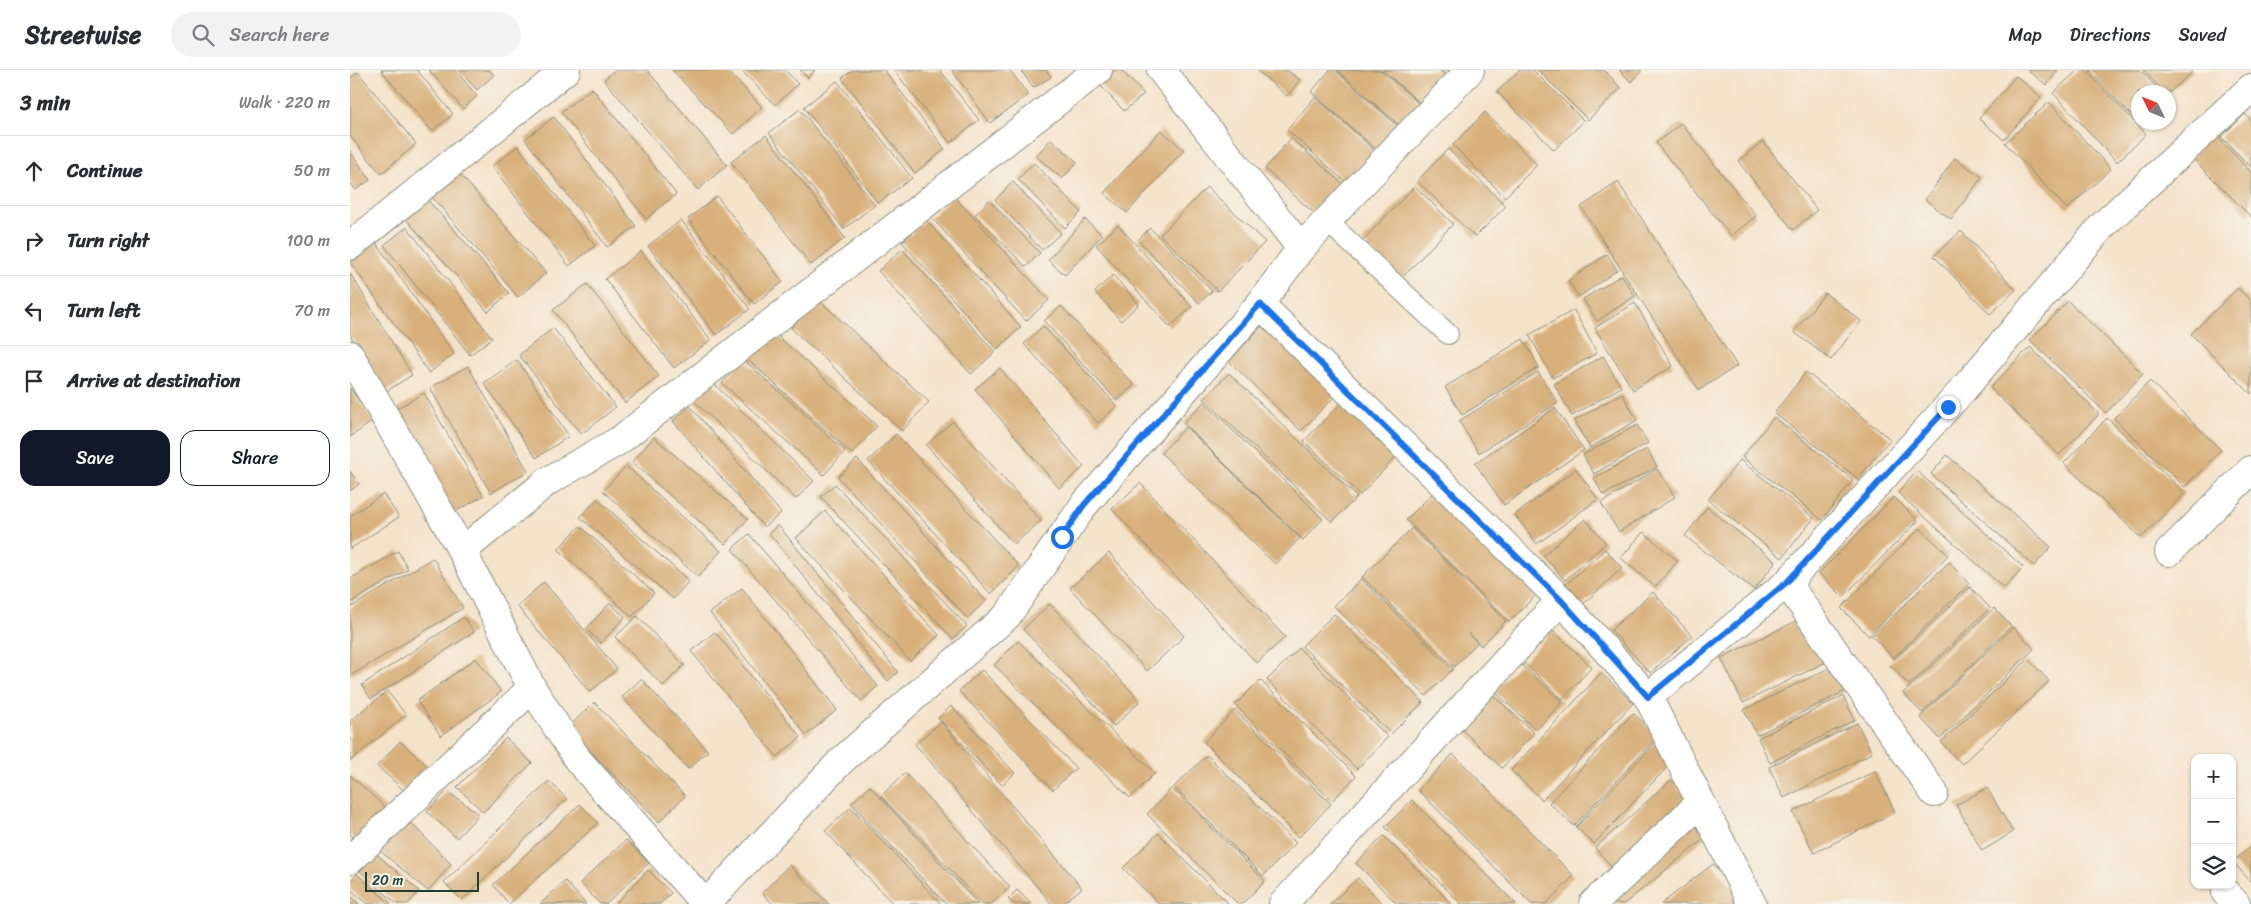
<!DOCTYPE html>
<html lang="en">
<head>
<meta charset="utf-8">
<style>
	body { margin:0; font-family:Sriracha,sans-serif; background:#f2f2f3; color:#2b2b33 }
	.controls { position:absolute; right:15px; bottom:15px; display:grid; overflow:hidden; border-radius:10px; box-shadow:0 1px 4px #0004 }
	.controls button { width:45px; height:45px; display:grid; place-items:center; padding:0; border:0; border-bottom:1px solid #e1e1e2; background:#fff; color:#2b2b33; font:25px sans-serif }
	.compass { position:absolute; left:1781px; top:15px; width:45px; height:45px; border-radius:50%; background:#fff; box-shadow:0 1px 4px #0004; rotate:313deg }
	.scale { position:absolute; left:15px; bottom:12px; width:114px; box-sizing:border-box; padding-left:5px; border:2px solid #1f3d34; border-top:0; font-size:14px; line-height:18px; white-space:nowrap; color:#1f3d34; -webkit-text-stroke:4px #f7f3e8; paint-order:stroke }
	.stop { position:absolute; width:15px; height:15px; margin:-11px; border:4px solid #1a73e8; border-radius:50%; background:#fff }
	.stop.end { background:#1a73e8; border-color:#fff; box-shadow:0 1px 5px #0008 }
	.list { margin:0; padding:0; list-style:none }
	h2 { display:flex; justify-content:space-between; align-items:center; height:65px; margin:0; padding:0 20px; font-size:21px }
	h2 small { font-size:16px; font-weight:400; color:#7c7c81 }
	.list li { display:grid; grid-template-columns:32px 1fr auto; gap:15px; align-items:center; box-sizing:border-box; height:70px; padding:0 20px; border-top:1px solid #e1e1e2 }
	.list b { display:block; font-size:19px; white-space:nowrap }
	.list em { font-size:16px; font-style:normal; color:#7c7c81 }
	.actions { display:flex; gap:10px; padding:15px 20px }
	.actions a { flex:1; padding:11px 0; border:1px solid #111827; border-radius:15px; text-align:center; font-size:18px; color:#111827 }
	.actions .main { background:#111827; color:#fff }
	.icon { flex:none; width:28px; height:28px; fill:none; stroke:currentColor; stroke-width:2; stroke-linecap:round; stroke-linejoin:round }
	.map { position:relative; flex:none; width:1901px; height:834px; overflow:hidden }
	header { display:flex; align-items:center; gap:30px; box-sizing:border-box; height:70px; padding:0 25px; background:#fff; border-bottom:1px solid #e1e1e2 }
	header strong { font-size:24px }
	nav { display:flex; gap:28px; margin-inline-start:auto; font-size:18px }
	.search { width:350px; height:45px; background:#f2f2f3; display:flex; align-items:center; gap:12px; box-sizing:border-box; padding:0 18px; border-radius:28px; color:#7c7c81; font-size:19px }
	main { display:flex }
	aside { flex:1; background:#fff }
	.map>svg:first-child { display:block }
	.building { fill:#d8b07c }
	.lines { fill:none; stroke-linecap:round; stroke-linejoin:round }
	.service-casing { stroke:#8a9080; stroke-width:22 }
	.minor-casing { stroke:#8a9080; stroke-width:30 }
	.service { stroke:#fff; stroke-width:20 }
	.minor { stroke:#fff; stroke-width:28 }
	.route { stroke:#1a73e8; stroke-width:6 }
</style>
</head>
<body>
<header>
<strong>Streetwise</strong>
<div class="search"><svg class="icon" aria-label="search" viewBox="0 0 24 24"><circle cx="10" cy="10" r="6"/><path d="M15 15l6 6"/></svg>Search here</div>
<nav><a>Map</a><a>Directions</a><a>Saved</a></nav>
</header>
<main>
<aside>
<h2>3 min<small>Walk · 220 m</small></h2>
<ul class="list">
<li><svg class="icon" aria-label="ahead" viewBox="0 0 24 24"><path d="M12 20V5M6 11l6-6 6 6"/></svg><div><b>Continue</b></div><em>50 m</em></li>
<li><svg class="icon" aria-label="right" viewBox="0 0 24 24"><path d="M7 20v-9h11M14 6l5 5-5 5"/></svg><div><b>Turn right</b></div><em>100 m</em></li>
<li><svg class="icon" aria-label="left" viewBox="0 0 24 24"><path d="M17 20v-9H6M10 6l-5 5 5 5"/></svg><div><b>Turn left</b></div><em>70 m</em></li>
<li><svg class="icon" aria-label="arrive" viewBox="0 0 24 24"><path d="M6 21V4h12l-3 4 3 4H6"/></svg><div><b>Arrive at destination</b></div></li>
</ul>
<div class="actions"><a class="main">Save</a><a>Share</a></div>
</aside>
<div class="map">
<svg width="1901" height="834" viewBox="0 0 1901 834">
	<rect width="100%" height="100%" fill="#f7f3e8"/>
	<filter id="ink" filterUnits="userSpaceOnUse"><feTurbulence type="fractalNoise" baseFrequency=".02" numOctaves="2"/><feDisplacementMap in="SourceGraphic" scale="10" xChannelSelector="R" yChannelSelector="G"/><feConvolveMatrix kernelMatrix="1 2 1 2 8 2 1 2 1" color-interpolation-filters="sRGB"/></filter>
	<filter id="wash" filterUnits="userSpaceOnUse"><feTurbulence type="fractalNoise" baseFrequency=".0096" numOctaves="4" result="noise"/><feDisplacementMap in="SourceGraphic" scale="20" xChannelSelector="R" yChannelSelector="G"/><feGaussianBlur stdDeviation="1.12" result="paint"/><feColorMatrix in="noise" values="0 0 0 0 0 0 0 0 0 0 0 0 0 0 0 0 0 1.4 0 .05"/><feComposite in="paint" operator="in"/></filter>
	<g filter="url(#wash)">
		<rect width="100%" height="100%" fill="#f4e3cb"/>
		<g id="blocks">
			<!-- building -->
			<g class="building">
				<polygon points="31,0 67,0 103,44 82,61"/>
				<polygon points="79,0 105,0 127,26 113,39"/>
				<polygon points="109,0 139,0 144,5 127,20"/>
				<polygon points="265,0 297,0 377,95 348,120 254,10"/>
				<polygon points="322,0 377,0 412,37 383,64"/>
				<polygon points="391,0 435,0 448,14 425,35"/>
				<polygon points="450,0 465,0 458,8"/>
				<polygon points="503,0 534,0 595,79 565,103 492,8"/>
				<polygon points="544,0 590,0 629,50 600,73"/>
				<polygon points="602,0 660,0 678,25 640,53"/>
				<polygon points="671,0 696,0 701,7 683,18"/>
				<polygon points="765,0 771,0 794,24 774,41 750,15"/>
				<polygon points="907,0 937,0 950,10 937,26"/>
				<polygon points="980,0 985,0 1049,57 1028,81 961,22"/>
				<polygon points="987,0 1031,0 1071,35 1051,57"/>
				<polygon points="1033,0 1089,0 1097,7 1072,35"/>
				<polygon points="1091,0 1104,0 1098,6"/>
				<polygon points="1170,0 1183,0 1234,51 1204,80 1147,22"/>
				<polygon points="1188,0 1254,0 1271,18 1238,50"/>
				<polygon points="1269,0 1292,0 1281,12"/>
				<polygon points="1677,0 1708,0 1697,15"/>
				<polygon points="1728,0 1736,0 1796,64 1767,92 1703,23"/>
				<polygon points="1739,0 1790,0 1811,22 1788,22 1788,52 1794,52 1791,56"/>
				<polygon points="1793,0 1844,0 1820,22 1814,22"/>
				<polygon points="8,2 66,74 31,104 0,66 0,8"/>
				<polygon points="1666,6 1691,27 1654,70 1629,49"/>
				<polygon points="487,11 562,108 528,133 454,37"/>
				<polygon points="242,18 326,124 296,149 211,42"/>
				<polygon points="965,27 1027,82 998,114 937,60"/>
				<polygon points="1699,32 1761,99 1717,139 1655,73"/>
				<polygon points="450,39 525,135 494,159 419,63"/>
				<polygon points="1135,42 1187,95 1155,127 1103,75"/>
				<polygon points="1895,44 1901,50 1901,97 1871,67"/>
				<polygon points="204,47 286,156 257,177 175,69"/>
				<polygon points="1331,53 1406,146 1381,166 1306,73"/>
				<polygon points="811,60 834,80 777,143 754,123"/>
				<polygon points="1864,64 1901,102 1901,147 1841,87"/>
				<polygon points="416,65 495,168 461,195 381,92"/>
				<polygon points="941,68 993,114 966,145 915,99"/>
				<polygon points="701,69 727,92 712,109 686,86"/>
				<polygon points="1413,71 1467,140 1443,160 1388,91"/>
				<polygon points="168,76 245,176 219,196 142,96"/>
				<polygon points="1098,79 1156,136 1125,167 1067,111"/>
				<polygon points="0,81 20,110 6,120 0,112"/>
				<polygon points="1605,88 1632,107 1601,149 1575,130"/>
				<polygon points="684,93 731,142 715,158 668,109"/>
				<polygon points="109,103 196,203 168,227 82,127"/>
				<polygon points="663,112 711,163 692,180 645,130"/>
				<polygon points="1268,112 1387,296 1349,320 1231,137"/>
				<polygon points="1065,116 1103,154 1051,209 1012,171"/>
				<polygon points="857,117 915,172 868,221 810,165"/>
				<polygon points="367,126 433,212 404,234 338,149"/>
				<polygon points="604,126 699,230 676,251 581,147"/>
				<polygon points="78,130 159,223 138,242 56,149"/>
				<polygon points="639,130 690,183 676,197 625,145"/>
				<polygon points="735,149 752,165 715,205 698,190"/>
				<polygon points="331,150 400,239 366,265 298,176"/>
				<polygon points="576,150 671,257 647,279 552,172"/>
				<polygon points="768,155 842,237 820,257 746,175"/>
				<polygon points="57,157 142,268 120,285 34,175"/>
				<polygon points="800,158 862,221 849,233 788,170"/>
				<polygon points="1611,161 1666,220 1640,244 1584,186"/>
				<polygon points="24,170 104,284 79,303 0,192 0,187"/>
				<polygon points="552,179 645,282 621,304 528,201"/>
				<polygon points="291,181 361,270 324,298 255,209"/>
				<polygon points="1257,184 1267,200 1229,227 1218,211"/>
				<polygon points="0,203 62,305 35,322 0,265"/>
				<polygon points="763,205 789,234 771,251 745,222"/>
				<polygon points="1272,205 1285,226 1247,251 1233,229"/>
				<polygon points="237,214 309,306 275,333 203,240"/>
				<polygon points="1888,218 1901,231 1901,324 1841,264"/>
				<polygon points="1475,223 1511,251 1481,290 1444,262"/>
				<polygon points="468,229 579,332 552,361 441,258"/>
				<polygon points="1718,231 1793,304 1756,343 1680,270"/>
				<polygon points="1285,233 1323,296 1283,320 1245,258"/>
				<polygon points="711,236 784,315 767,331 694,251"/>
				<polygon points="1224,240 1247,283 1203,308 1179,265"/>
				<polygon points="914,254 987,324 951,361 879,291"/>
				<polygon points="693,256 767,336 748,353 674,274"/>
				<polygon points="203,258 266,337 231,364 169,285"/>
				<polygon points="421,260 527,356 502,384 396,288"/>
				<polygon points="1173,269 1189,297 1112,345 1095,317"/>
				<polygon points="1680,277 1749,344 1709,385 1640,318"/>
				<polygon points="1253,286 1271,317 1222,346 1204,314"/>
				<polygon points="167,290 219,366 186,388 134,313"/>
				<polygon points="394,290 495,381 474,405 372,313"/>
				<polygon points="118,296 178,401 141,423 80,318"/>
				<polygon points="650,298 734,397 709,418 625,319"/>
				<polygon points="1188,302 1208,333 1129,383 1109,351"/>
				<polygon points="1456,302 1540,369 1508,409 1424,343"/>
				<polygon points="879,303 1007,427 982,452 854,329"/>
				<polygon points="1800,311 1871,380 1835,417 1764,348"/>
				<polygon points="362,312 464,411 446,429 344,331"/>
				<polygon points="0,318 23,351 0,367"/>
				<polygon points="74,323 133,426 103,443 44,340"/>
				<polygon points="1272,323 1287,350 1240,378 1224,351"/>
				<polygon points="993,331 1048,385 1010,425 954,371"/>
				<polygon points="854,332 973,449 953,470 833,353"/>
				<polygon points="340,336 431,443 414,457 323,351"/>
				<polygon points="1205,338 1234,380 1154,435 1125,393"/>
				<polygon points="1424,347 1503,410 1472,450 1392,387"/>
				<polygon points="1757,348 1835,423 1791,468 1714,393"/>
				<polygon points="603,351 691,451 664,474 576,375"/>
				<polygon points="1287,355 1298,373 1244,404 1233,385"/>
				<polygon points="836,357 950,468 925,494 811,383"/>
				<polygon points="546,364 669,496 641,524 518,391"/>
				<polygon points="304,367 398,449 375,474 282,392"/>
				<polygon points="1297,379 1307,397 1253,425 1244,408"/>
				<polygon points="1597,385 1701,477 1684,496 1581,404"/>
				<polygon points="507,389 636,531 617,548 488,407"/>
				<polygon points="1390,390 1464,448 1432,488 1358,430"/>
				<polygon points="276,396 371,481 348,507 253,421"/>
				<polygon points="1226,399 1248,429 1187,474 1165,445"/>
				<polygon points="1307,399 1325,427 1269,462 1251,433"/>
				<polygon points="0,401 9,414 0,421"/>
				<polygon points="1567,401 1673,497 1654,518 1548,423"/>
				<polygon points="790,413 935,567 907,593 762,439"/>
				<polygon points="485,414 617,556 603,569 471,427"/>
				<polygon points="1084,422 1187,524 1159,552 1056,450"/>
				<polygon points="33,424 49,447 0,479 0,446"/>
				<polygon points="1544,427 1568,451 1493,527 1469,503"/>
				<polygon points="247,429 339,511 323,529 230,447"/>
				<polygon points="1357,437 1426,492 1404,520 1335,466"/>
				<polygon points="475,441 589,565 560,591 446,468"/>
				<polygon points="1235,449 1256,473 1215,510 1193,486"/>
				<polygon points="428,455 548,602 538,611 419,463"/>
				<polygon points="230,456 304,523 282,547 208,479"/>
				<polygon points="1062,458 1156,551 1131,576 1118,562 1127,573 1104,597 1012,507"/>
				<polygon points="1570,458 1598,485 1519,566 1491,538"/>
				<polygon points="1293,462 1328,491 1305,517 1271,488"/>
				<polygon points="399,464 528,616 511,631 382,479"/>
				<polygon points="1255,479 1272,498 1231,536 1214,516"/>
				<polygon points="48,481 58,499 0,533 0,509"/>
				<polygon points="759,483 834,566 797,601 720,518"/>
				<polygon points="83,488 113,538 0,606 0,538"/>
				<polygon points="1599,492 1619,514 1543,588 1522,566"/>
				<polygon points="1011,509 1103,599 1076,626 984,536"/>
				<polygon points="194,512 267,599 240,622 167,536"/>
				<polygon points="1620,517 1640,538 1559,615 1539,594"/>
				<polygon points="392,518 487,640 456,665 360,543"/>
				<polygon points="1303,522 1342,566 1300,603 1261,560"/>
				<polygon points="260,533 275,547 251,573 236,559"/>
				<polygon points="700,534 790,631 764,656 673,559"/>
				<polygon points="1644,538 1661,556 1572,643 1553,623"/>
				<polygon points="984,544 1073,632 1041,664 952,576"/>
				<polygon points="287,546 334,595 313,616 265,567"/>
				<polygon points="114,547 124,562 21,629 12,615"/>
				<polygon points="1454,547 1476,592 1393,633 1371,588"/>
				<polygon points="1663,557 1684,579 1590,669 1570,647"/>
				<polygon points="1203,561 1242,597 1212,629 1173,592"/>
				<polygon points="365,562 451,667 427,687 341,581"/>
				<polygon points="668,571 805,703 780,728 644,595"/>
				<polygon points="949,578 1038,667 1007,699 917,610"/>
				<polygon points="126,588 151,622 91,666 67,631"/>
				<polygon points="1678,589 1699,611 1612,694 1591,672"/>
				<polygon points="1170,593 1212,632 1186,660 1144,621"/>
				<polygon points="1483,596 1495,621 1407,665 1394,640"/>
				<polygon points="632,600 726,698 703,720 609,621"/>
				<polygon points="1251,603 1283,633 1192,730 1161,700"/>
				<polygon points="291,609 358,681 338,699 272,627"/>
				<polygon points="910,610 1006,706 982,731 885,635"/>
				<polygon points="37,621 56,645 0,691 0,651"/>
				<polygon points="1140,622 1184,663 1152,698 1108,656"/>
				<polygon points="1493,626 1505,650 1420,693 1408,668"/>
				<polygon points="244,632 335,726 309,752 218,658"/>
				<polygon points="601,636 665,703 652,715 588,648"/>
				<polygon points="885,640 981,734 949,767 854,672"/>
				<polygon points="1283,643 1308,666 1224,756 1199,733"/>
				<polygon points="591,652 732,818 712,834 702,834 565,674"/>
				<polygon points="1507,653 1522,683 1434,728 1419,697"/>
				<polygon points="156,668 182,693 133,742 107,717"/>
				<polygon points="50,671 81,699 58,724 27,696"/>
				<polygon points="1306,672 1324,690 1244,774 1226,757"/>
				<polygon points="1103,684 1224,806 1196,834 1181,834 1068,720"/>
				<polygon points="857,685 946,773 913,806 824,717"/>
				<polygon points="1525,701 1545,742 1464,783 1443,742"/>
				<polygon points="555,703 660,817 641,834 632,834 531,726"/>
				<polygon points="0,705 37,739 7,771 0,764"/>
				<polygon points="1321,710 1339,728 1262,797 1245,778"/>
				<polygon points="199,711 217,729 112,830 94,812"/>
				<polygon points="520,716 628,834 596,834 501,733"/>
				<polygon points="822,718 915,811 892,834 888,834 797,744"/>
				<polygon points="1637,718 1663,762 1632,781 1606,735"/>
				<polygon points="97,721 129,744 107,768 77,742"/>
				<polygon points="1062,730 1166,834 1111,834 1035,757"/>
				<polygon points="230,734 248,753 159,834 143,815"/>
				<polygon points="501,737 591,834 543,834 475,761"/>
				<polygon points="1348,750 1360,764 1274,834 1266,834 1258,823"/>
				<polygon points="61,753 101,794 78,821 29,780"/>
				<polygon points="808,763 879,834 809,834 773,798"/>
				<polygon points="1034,766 1102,834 1047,834 1006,793"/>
				<polygon points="276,770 299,793 256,834 250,834 230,813"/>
				<polygon points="1901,776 1901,812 1883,792"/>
				<polygon points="25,783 69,821 58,834 47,834 10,801"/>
				<polygon points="1363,794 1393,832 1390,834 1311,834"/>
				<polygon points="439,795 479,834 423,834 412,823"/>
				<polygon points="298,800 321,823 310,834 265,834"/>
				<polygon points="7,804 41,834 18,834 0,819 0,812"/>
				<polygon points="1008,808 1033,834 980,834"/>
				<polygon points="215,811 236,834 190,834"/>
				<polygon points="667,820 681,834 664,834 658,829"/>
				<polygon points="0,825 9,834 0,834"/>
			</g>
		</g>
	</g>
	<g filter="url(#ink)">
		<use href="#blocks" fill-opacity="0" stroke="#8a9080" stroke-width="1"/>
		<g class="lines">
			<!-- service casing -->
			<g class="service-casing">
				<polyline id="service" points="977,151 1098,264"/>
			</g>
			<!-- minor casing -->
			<g class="minor-casing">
				<g id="minor">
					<polyline points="811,0 951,178"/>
					<polyline points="0,176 216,0"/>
					<polyline points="910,234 1211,530 1298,627 1402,834"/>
					<polyline points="0,285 112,481 182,618 228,690 355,834"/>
					<polyline points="112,481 198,411 270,370 748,0"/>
					<polyline points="1819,482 1901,400"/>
					<polyline points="1437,513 1584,723"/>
					<polyline points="1298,627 1437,513 1611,322 1753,155 1901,18"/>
					<polyline points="0,790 182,618"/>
					<polyline points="1876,823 1886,834"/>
					<polyline points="356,834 491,691 657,546 734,435 910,234 951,178 1120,0"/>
					<polyline points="933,834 1211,530"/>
					<polyline points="1243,834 1351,732"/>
				</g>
			</g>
			<!-- service -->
			<use href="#service" class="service"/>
			<!-- minor -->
			<use href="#minor" class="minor"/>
		</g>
	</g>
	<g class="lines" filter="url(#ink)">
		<!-- route -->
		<polyline class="route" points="712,467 734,435 910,234 1211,530 1298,627 1437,512 1598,337"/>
	</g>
</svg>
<div class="controls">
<button>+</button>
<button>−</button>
<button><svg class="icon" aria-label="layers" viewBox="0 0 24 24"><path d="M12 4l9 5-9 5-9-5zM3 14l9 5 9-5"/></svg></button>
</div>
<svg class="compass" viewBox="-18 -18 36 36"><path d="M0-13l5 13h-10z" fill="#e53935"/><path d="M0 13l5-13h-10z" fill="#7c7c81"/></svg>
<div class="scale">20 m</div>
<div class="stop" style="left:712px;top:467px"></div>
<div class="stop end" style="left:1598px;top:337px"></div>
</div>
</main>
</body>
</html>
